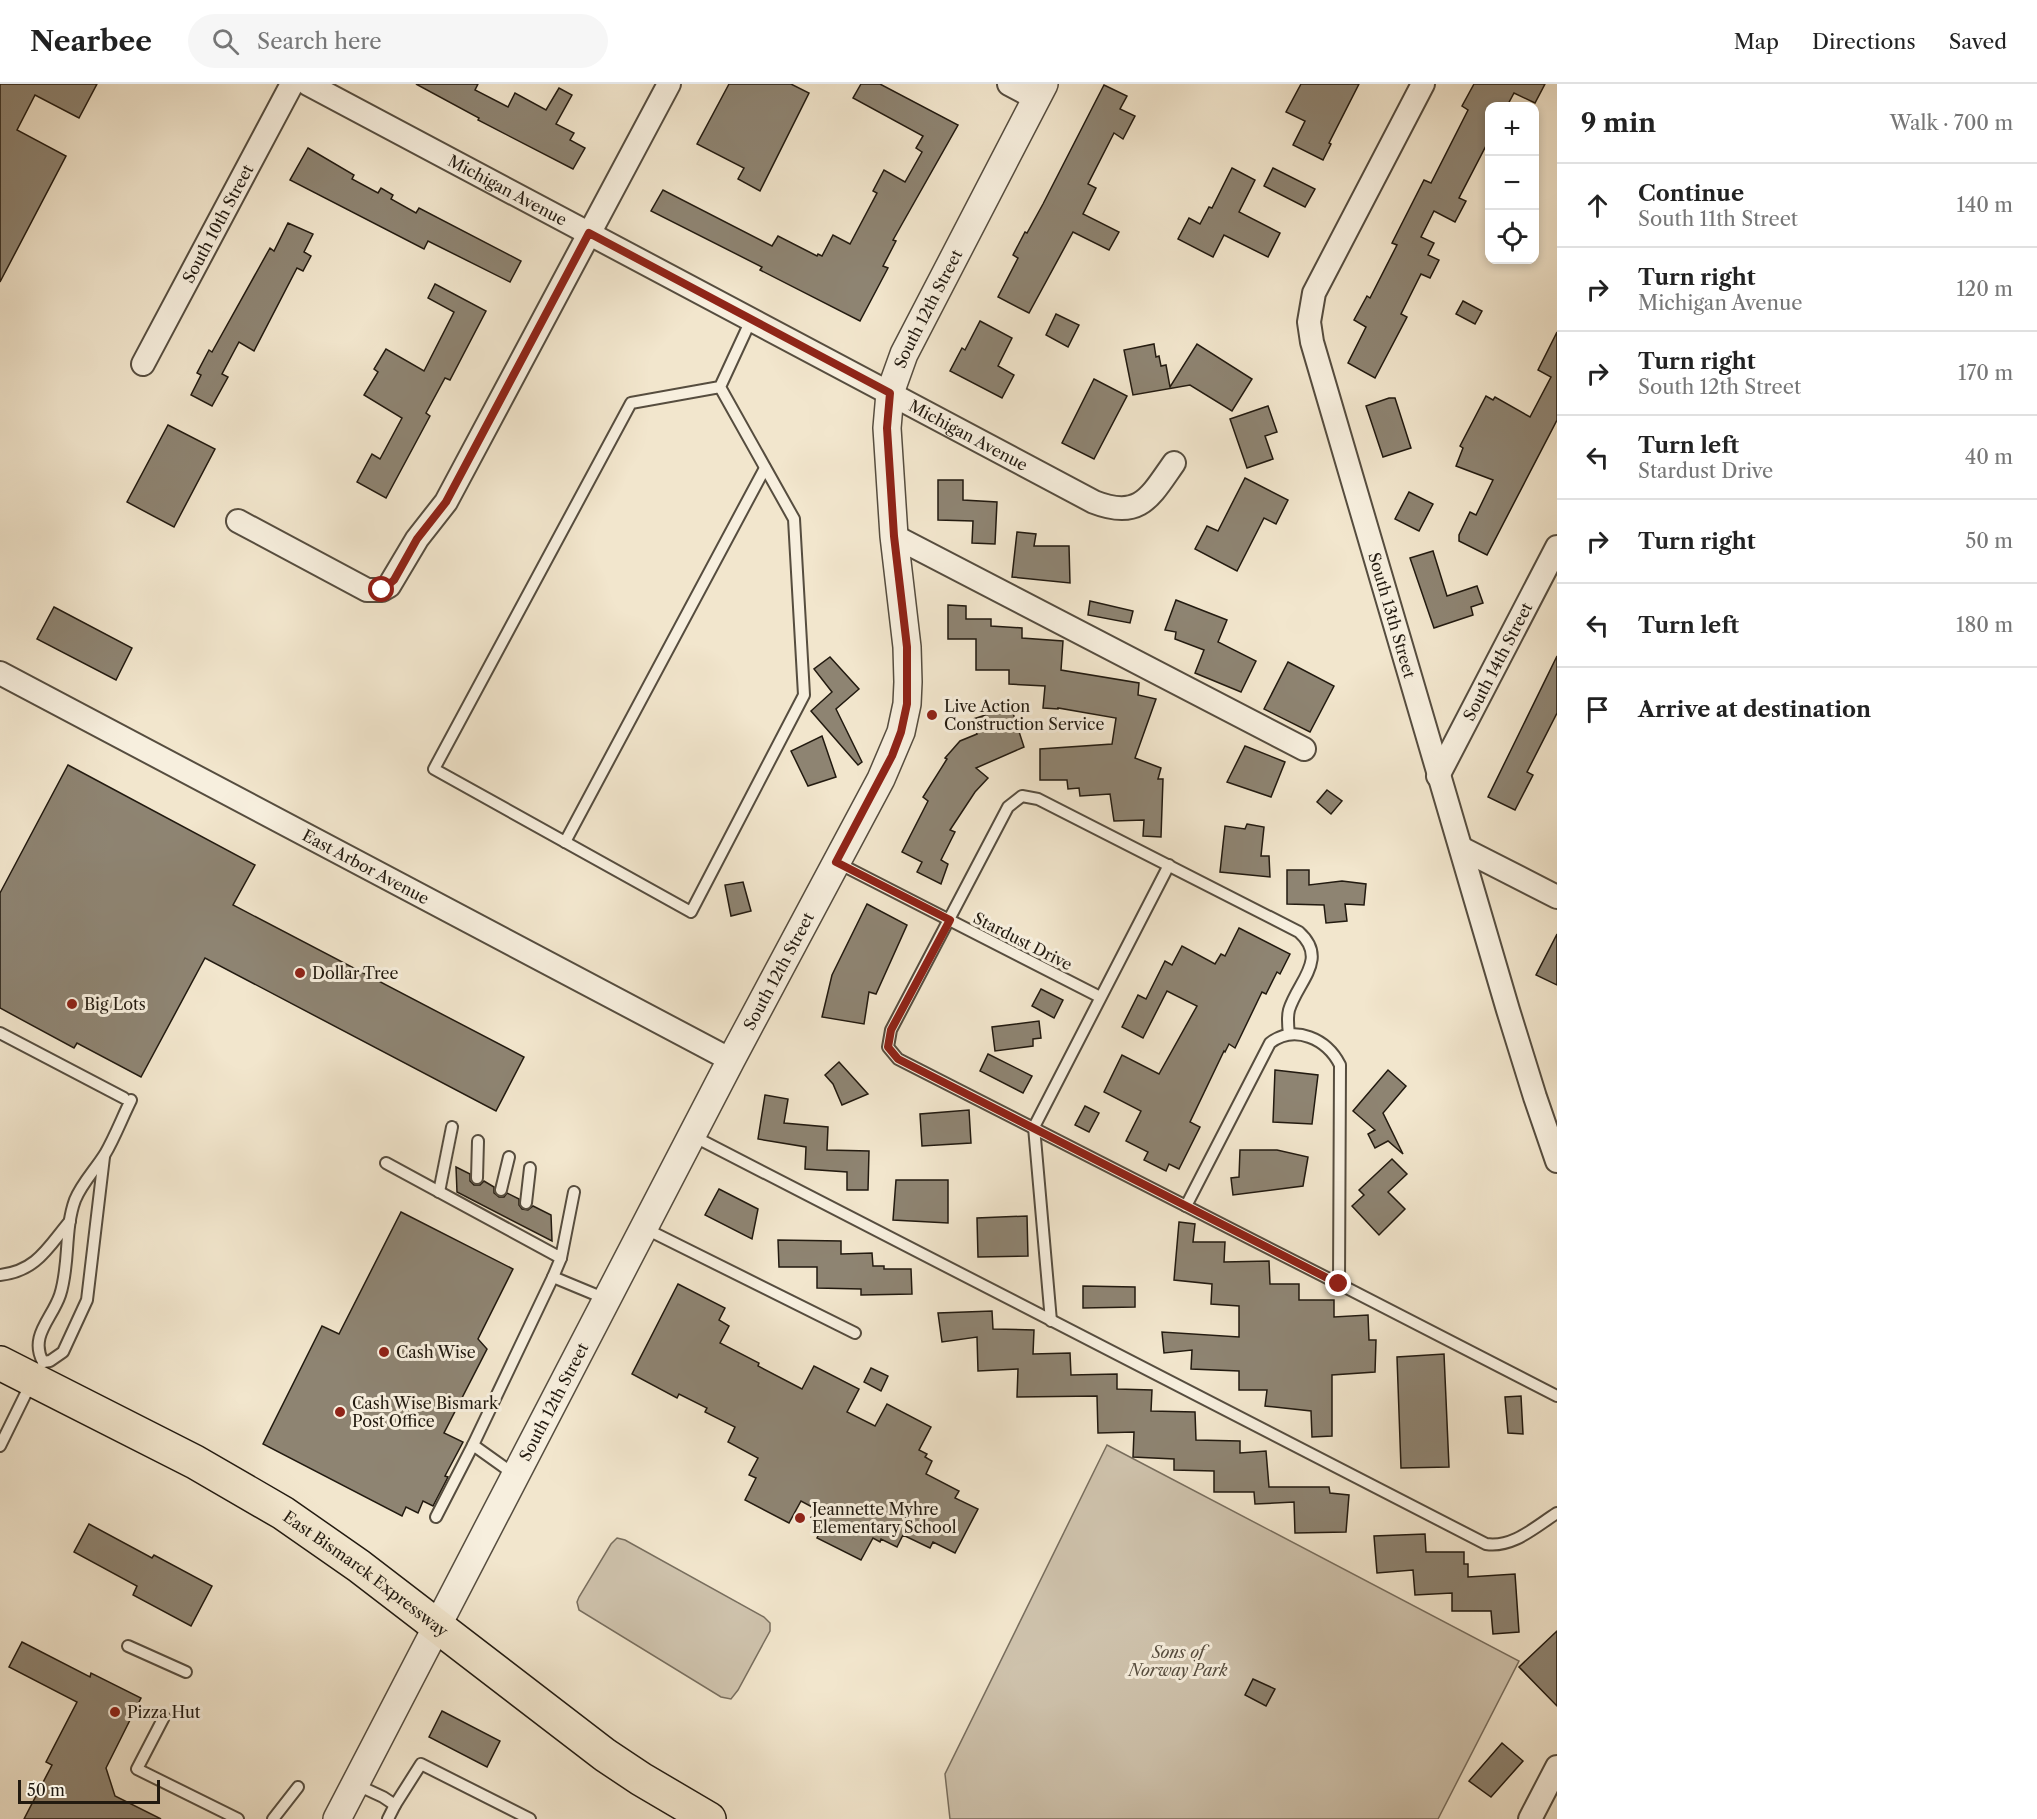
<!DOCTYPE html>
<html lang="en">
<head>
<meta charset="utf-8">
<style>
	body { margin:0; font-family:"Libre Caslon Text",serif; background:#f6f6f6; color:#222 }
	.controls { position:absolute; right:18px; top:18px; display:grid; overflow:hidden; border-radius:12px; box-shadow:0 3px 9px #0003 }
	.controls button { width:54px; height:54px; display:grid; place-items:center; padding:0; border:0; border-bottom:2px solid #e0e0e0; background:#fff; color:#222; font:30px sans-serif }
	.scale { position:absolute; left:18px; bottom:15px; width:142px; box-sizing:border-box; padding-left:6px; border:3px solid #221a10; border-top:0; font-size:16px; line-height:21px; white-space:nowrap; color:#221a10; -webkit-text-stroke:4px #f7efde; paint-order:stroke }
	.stop { position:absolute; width:18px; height:18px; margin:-14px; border:4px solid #8f2418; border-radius:50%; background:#fff }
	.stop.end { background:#8f2418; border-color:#fff; box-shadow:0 2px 6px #0008 }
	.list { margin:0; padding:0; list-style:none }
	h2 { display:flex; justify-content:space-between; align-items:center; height:78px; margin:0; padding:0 24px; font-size:26px }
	h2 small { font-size:20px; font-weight:400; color:#767676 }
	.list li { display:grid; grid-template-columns:39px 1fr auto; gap:18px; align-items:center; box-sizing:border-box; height:84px; padding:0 24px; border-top:2px solid #e0e0e0 }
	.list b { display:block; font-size:22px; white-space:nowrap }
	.list p { margin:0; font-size:20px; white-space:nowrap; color:#767676 }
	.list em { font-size:20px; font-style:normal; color:#767676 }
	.icon { flex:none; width:33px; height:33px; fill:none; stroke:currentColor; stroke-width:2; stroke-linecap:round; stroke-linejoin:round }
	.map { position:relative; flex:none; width:1557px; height:1735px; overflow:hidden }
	header { display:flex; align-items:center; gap:36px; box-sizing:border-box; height:84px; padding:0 30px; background:#fff; border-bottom:2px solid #e0e0e0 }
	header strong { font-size:28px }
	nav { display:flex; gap:33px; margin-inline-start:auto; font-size:21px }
	.search { width:420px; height:54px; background:#f6f6f6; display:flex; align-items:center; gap:15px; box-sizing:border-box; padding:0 21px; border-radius:33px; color:#767676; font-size:22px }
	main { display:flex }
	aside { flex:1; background:#fff }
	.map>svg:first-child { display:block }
	.green { fill:#cfc3ad; stroke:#786e5e; stroke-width:1.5 }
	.building { fill:#8e8472; stroke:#221a10; stroke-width:1.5 }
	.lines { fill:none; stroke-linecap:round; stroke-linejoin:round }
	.service-casing { stroke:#564d3f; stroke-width:14 }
	.minor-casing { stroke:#564d3f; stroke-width:26 }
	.tertiary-casing { stroke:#564d3f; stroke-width:30 }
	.primary-casing { stroke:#221a10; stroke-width:36 }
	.service { stroke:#f7efde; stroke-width:10 }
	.minor { stroke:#f7efde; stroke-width:22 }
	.tertiary { stroke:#f7efde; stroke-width:27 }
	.primary { stroke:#f2e6cd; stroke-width:33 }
	.route { stroke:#8f2418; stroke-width:8 }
	.poi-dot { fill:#8f2418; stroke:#f7efde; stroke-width:2 }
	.labels { text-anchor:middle; stroke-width:6; stroke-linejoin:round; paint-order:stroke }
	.street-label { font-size:16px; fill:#221a10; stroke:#f7efde }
	.poi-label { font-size:16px; fill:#221a10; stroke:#f7efde; text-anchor:start }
	.park-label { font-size:16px; font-style:italic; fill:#564d3f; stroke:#f7efde }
</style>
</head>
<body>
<header>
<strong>Nearbee</strong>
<div class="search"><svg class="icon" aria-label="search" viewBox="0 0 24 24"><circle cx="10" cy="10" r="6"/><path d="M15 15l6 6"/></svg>Search here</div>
<nav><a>Map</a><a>Directions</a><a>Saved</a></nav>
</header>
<main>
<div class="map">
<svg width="1557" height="1735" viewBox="0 0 1557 1735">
	<rect width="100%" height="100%" fill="#f2e6cd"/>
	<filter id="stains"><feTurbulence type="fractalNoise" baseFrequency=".00333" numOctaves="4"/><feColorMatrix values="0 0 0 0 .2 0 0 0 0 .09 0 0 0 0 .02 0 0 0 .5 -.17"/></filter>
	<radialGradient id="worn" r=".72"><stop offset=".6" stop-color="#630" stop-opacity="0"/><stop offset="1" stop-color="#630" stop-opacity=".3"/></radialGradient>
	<!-- green -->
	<g class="green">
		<polygon points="1107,1361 1519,1577 1438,1735 950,1735 945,1690"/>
		<polygon points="617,1454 625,1456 764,1533 770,1539 770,1547 738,1606 731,1615 721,1613 579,1526 577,1518 579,1513 611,1460"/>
	</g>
	<!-- building -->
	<g class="building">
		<polygon points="0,0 97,0 79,34 35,11 17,46 66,72 0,198"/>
		<polygon points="416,0 478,0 475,6 508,23 515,9 546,26 559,4 572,11 556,40 574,49 570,56 585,64 573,85 478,36 479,34"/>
		<polygon points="729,0 791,0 809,9 760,107 738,95 744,84 697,60"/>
		<polygon points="861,0 880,0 958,41 893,156 896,157 883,182 888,184 860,237 760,186 762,183 651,127 663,106 772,162 778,152 817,172 818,170 822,172 833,151 850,160 877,109 873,107 884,86 905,98 922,68 916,64 923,52 853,14"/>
		<polygon points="1301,0 1359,0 1329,59 1331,60 1323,76 1293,61 1305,37 1286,28"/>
		<polygon points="1474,0 1545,0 1535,19 1514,9 1507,22 1490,22 1490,54 1459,114 1466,117 1455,138 1434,127 1421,153 1434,159 1428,171 1439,176 1430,194 1421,190 1401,230 1407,233 1375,294 1348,279 1366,243 1354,236 1367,212 1370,214 1397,161 1392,159 1424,96 1431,99 1468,26 1462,22"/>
		<polygon points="1104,1 1127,12 1120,25 1135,32 1123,55 1114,49 1088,100 1096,104 1083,130 1119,148 1109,166 1073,148 1029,229 998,213 1018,174 1013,171 1025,148 1027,149 1043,120"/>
		<polygon points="308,64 354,91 352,95 378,109 381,104 393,111 391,115 416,129 419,124 521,177 510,198 428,157 424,165 290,96"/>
		<polygon points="1232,84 1255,96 1239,128 1280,149 1268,173 1224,151 1213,173 1178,155 1189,134 1200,140 1209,123 1212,124"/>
		<polygon points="1273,84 1315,105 1305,123 1264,102"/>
		<polygon points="288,139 313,150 304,168 311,172 303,187 297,184 254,267 239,258 222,290 228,293 212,322 191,311 201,291 197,289 209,266 212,268 270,164 274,167"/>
		<polygon points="435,200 486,227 450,296 445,294 426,329 430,332 386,414 357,398 372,370 380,375 402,334 364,311 378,288 374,285 386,265 424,287 454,228 428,214"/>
		<polygon points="1463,217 1482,227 1475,240 1456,230"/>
		<polygon points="1056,230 1079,241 1068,263 1046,251"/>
		<polygon points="980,237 1012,254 998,282 1014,291 1002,314 950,287 962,264 965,266"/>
		<polygon points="1557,248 1557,336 1487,471 1459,457 1459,451 1470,428 1476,431 1493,396 1456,382 1463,364 1460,362 1486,312 1493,316 1495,313 1530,333 1551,293 1538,286"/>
		<polygon points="1154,260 1156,273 1159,272 1161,282 1166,281 1170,303 1197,260 1252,295 1232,327 1190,301 1133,311 1124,266"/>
		<polygon points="1094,295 1127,312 1094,375 1062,359"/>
		<polygon points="1389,314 1395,314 1411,364 1383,373 1366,322"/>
		<polygon points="1268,322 1277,348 1265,352 1273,375 1247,384 1230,335"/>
		<polygon points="168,341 215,365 174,443 127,418"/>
		<polygon points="1245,394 1288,416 1276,440 1264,434 1237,487 1195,465 1207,442 1218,447"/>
		<polygon points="938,396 963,396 963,416 997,418 995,460 972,459 973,437 938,436"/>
		<polygon points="1409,408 1433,420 1419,447 1395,435"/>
		<polygon points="1017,448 1036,450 1034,462 1069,462 1070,499 1012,493"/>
		<polygon points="1433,467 1447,512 1477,502 1483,519 1471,523 1473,531 1434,544 1410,474"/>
		<polygon points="1176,516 1227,536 1218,558 1256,577 1241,608 1195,589 1204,566 1175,555 1176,548 1165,546"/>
		<polygon points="1090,517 1133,527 1130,539 1088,531"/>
		<polygon points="948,521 966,522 966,535 991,535 991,542 1022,544 1022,554 1063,557 1061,586 1139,599 1138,611 1156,615 1135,674 1161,684 1158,695 1163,695 1161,753 1143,752 1144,736 1114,737 1110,710 1080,712 1079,704 1068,705 1067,696 1040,696 1040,665 1112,660 1116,634 1058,624 1058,625 1043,624 1045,602 1009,600 1009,586 976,586 976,555 948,555"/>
		<polygon points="54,523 132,564 116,596 37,555"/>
		<polygon points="1557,572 1557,629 1527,688 1533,691 1515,726 1488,713"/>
		<polygon points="830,573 859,605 836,625 862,678 858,681 811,627 832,608 814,585"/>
		<polygon points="1288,578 1334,602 1310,648 1264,625"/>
		<polygon points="1011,623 1024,663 976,684 988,694 975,708 950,746 955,748 941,776 948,780 941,800 917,788 922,778 902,768 928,717 923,713 947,675 945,674 960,657 977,650 970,636"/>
		<polygon points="822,652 836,693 808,702 791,667"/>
		<polygon points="1245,662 1285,678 1271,713 1227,698"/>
		<polygon points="68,681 255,781 233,821 524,973 496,1027 205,874 141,993 77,959 74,964 0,924 0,809"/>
		<polygon points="1327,706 1342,717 1331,730 1317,718"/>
		<polygon points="1247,740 1264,743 1261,772 1269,772 1270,793 1220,788 1225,742 1245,745"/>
		<polygon points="1287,786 1309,786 1309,801 1342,797 1366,800 1364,821 1345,820 1347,837 1326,839 1324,821 1287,820"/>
		<polygon points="743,798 751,827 731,832 725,801"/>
		<polygon points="867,820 907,841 876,910 869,908 864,940 822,933 832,891"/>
		<polygon points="1239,844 1290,870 1280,890 1277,888 1266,910 1262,908 1235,964 1229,960 1225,968 1224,967 1190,1038 1200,1043 1179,1085 1169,1080 1166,1087 1144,1076 1148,1068 1126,1057 1141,1027 1104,1008 1122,971 1159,990 1197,922 1167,907 1143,954 1122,943 1138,911 1146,915 1165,877 1172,881 1182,862 1215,880 1221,870 1225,872"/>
		<polygon points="1557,850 1557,901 1536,891"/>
		<polygon points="1041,905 1063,916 1054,934 1032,922"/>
		<polygon points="1039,937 1041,954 1033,955 1033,962 995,967 992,943"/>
		<polygon points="988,970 1032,992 1023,1009 980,987"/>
		<polygon points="839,978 868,1010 842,1021 833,1000 825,991"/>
		<polygon points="1275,986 1318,991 1312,1040 1273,1038"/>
		<polygon points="1388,986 1406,1002 1383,1029 1403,1070 1388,1057 1375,1064 1368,1050 1375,1046 1353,1027"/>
		<polygon points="765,1011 788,1015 784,1039 828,1043 827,1066 869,1067 868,1106 847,1106 847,1088 805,1085 806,1063 758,1055"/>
		<polygon points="1085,1022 1099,1029 1089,1048 1075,1041"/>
		<polygon points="969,1026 971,1059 922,1062 920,1030"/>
		<polygon points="1240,1066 1277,1066 1308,1073 1303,1102 1233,1111 1231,1094 1239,1093"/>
		<polygon points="1392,1075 1407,1090 1388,1108 1405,1125 1379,1151 1352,1122 1364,1111 1359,1106"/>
		<polygon points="456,1083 470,1090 470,1097 474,1101 480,1101 484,1097 494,1103 494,1109 499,1113 504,1113 507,1109 519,1115 519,1121 522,1125 528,1126 533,1122 551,1131 552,1157 457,1108"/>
		<polygon points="896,1096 948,1096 948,1139 893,1136"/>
		<polygon points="719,1105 758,1125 752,1155 705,1131"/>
		<polygon points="401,1128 513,1185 478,1255 487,1265 444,1349 463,1358 445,1392 448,1393 433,1422 423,1417 418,1429 406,1423 402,1432 263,1360 322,1242 339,1250"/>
		<polygon points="1027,1132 1028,1172 978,1173 977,1134"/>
		<polygon points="1179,1138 1195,1140 1193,1158 1225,1158 1224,1178 1269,1177 1270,1200 1299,1200 1299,1216 1334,1216 1334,1233 1368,1231 1369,1256 1376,1256 1375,1288 1332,1291 1332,1352 1312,1353 1311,1327 1265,1322 1267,1306 1239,1306 1239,1287 1191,1285 1192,1266 1164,1269 1162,1248 1239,1253 1239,1222 1211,1220 1212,1200 1174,1196"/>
		<polygon points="778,1156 841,1157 841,1170 872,1169 873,1182 884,1182 884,1185 911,1185 912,1210 861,1211 861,1205 817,1204 817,1183 779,1183"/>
		<polygon points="678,1200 725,1224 719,1236 729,1242 720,1259 759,1279 758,1282 802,1305 814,1282 859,1305 847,1328 875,1342 887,1320 931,1343 919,1366 927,1370 925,1373 932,1377 926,1390 959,1407 955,1414 978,1425 955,1469 933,1458 930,1464 903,1451 897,1463 881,1455 880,1458 873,1454 861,1476 817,1454 829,1432 801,1417 789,1439 745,1416 756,1394 749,1391 758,1374 728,1358 735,1343 705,1328 707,1324 679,1310 677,1314 632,1290"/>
		<polygon points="1083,1202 1135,1203 1135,1223 1083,1224"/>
		<polygon points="992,1227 993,1245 1034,1246 1033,1270 1070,1269 1071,1291 1117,1290 1117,1305 1152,1306 1151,1327 1195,1328 1196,1356 1240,1357 1240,1369 1266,1367 1269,1403 1329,1403 1330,1409 1349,1411 1346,1448 1295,1449 1294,1418 1255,1420 1254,1408 1214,1408 1214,1387 1174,1386 1174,1375 1133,1373 1134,1348 1098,1349 1097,1312 1017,1313 1018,1285 978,1287 977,1253 942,1258 938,1229"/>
		<polygon points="1444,1270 1449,1383 1401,1384 1397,1273"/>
		<polygon points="871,1284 888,1292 881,1307 864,1298"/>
		<polygon points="1521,1312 1523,1350 1508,1349 1505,1313"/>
		<polygon points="89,1440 152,1474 154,1471 212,1502 191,1542 133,1511 137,1502 74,1468"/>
		<polygon points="1425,1450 1426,1468 1464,1468 1464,1480 1468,1480 1468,1493 1515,1490 1519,1548 1493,1550 1491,1527 1452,1527 1452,1509 1415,1511 1413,1486 1377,1489 1374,1452"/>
		<polygon points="1557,1547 1557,1622 1519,1583"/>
		<polygon points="22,1558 90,1593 91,1589 141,1614 106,1684 115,1712 161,1735 24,1735 52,1681 46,1678 77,1618 9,1583"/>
		<polygon points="1253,1595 1275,1605 1266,1622 1245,1611"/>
		<polygon points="442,1627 500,1657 487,1683 429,1653"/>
		<polygon points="1502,1659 1523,1677 1491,1713 1469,1697"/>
	</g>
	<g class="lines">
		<!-- service casing -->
		<g class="service-casing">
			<g id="service">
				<polyline points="720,303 794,435 804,611 691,828 434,685 631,319 720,303 751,236"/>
				<polyline points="565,758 765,384"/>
				<polyline points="836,778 1100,913"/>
				<polyline points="0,949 124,1014"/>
				<path d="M1289 950C1288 942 1287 934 1289 926 1298 897 1329 875 1299 848L1038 715 1022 712 1008 723 891 946 888 963 898 975 1339 1200"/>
				<path d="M693 1052 1486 1460C1513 1464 1535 1443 1557 1429"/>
				<polyline points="386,1079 561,1174 574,1108"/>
				<polyline points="477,1094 478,1057"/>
				<polyline points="501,1106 509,1073"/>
				<polyline points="439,1108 452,1043"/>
				<polyline points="526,1119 530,1084"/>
				<path d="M1186 1122 1270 959C1295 940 1327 955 1340 981L1339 1200 1557 1312"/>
				<polyline points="644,1144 855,1249"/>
				<polyline points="561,1174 553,1193 606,1215"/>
				<path d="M0 1191C37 1187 48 1163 70 1137"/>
				<polyline points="1051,1237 1034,1043 1169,781"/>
				<path d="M43 1278C29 1252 52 1235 60 1211 70 1181 64 1146 75 1116 82 1099 95 1086 105 1070 115 1053 122 1034 131 1016"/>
				<polyline points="43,1278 50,1277 63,1268 87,1216 104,1073"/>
				<polyline points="0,1362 31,1299"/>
				<polyline points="515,1391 473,1361 553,1193"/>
				<polyline points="436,1433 473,1361"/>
				<polyline points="128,1562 186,1588"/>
				<polyline points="164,1633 137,1685 238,1735"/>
				<polyline points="355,1700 383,1713 395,1721 421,1680 530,1735"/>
				<polyline points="273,1735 298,1703"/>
				<polyline points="388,1735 395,1721"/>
			</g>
		</g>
		<!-- minor casing -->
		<g class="minor-casing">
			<g id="minor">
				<path id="s1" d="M308 0 1094 418C1140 436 1150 413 1174 379"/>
				<polyline points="1009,0 1037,15"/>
				<path id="s2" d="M1423 0 1314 209 1309 238 1312 258 1508 926 1535 1013 1557 1077"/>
				<path id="s3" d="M143 280 292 0"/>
				<polyline points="238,437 367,506 382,506 389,502 417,455 446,418 669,0"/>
				<polyline points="894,452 1304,665"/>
				<path id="s4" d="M0 589 731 976"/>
				<path id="s5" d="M1438 692 1557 463"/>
				<polyline points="1461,764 1557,813"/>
				<polyline points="1530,1735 1557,1683"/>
			</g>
		</g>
		<!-- tertiary casing -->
		<g class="tertiary-casing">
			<g id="tertiary">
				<path id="s6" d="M337 1735 731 976 881 695 901 648 907 620 908 598 907 563 894 452 887 344 890 309 904 270 1044 0"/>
			</g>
		</g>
		<!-- primary casing -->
		<g class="primary-casing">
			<g id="primary">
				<path id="s7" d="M0 1279 195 1378 283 1429 359 1482 605 1671 641 1695 709 1735"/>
			</g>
		</g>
		<!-- service -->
		<use href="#service" class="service"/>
		<!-- minor -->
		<use href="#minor" class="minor"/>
		<!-- tertiary -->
		<use href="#tertiary" class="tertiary"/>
		<!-- primary -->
		<use href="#primary" class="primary"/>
	</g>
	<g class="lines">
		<!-- route -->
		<polyline class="route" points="382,506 394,496 417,455 446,418 589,149 890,309 887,344 894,452 907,563 907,620 901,648 892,672 836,778 950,836 891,946 888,963 898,975 1339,1200"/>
	</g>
	<!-- markers -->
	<g class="poi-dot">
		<circle cx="932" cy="631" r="6"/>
		<circle cx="300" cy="889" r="6"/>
		<circle cx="72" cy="920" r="6"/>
		<circle cx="384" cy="1268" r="6"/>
		<circle cx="340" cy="1328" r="6"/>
		<circle cx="800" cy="1434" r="6"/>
		<circle cx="115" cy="1628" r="6"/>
	</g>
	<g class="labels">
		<!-- street labels -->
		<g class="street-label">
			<text dy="6" stroke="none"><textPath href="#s1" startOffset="226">Michigan Avenue</textPath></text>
			<text dy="6" stroke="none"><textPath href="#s3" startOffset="159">South 10th Street</textPath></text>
			<text dy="6" stroke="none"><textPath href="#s6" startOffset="1658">South 12th Street</textPath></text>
			<text dy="6" stroke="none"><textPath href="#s1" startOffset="748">Michigan Avenue</textPath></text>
			<text dy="6" stroke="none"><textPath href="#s2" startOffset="570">South 13th Street</textPath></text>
			<text dy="6" stroke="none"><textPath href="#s5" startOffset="129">South 14th Street</textPath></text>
			<text dy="6" stroke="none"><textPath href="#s4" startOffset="414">East Arbor Avenue</textPath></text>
			<text transform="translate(1023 857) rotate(27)" y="6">Stardust Drive</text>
			<text dy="6" stroke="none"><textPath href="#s6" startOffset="956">South 12th Street</textPath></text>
			<text dy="6" stroke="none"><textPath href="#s6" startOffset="470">South 12th Street</textPath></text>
			<text dy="6" stroke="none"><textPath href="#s7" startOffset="423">East Bismarck Expressway</textPath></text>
		</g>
		<!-- poi labels -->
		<g class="poi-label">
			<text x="944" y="628">Live Action<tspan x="944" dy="18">Construction Service</tspan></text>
			<text x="312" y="895">Dollar Tree</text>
			<text x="84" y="926">Big Lots</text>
			<text x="396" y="1274">Cash Wise</text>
			<text x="352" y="1325">Cash Wise Bismark<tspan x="352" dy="18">Post Office</tspan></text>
			<text x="812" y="1431">Jeannette Myhre<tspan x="812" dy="18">Elementary School</tspan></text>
			<text x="127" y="1634">Pizza Hut</text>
		</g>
		<!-- park labels -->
		<g class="park-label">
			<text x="1178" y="1574">Sons of<tspan x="1178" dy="18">Norway Park</tspan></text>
		</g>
	</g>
	<rect width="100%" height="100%" filter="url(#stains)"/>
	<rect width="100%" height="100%" fill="url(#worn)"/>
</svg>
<div class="controls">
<button>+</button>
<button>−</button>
<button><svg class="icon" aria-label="locate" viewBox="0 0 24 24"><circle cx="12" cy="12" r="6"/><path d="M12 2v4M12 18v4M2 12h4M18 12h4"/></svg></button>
</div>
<div class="scale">50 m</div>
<div class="stop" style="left:382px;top:506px"></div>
<div class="stop end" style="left:1339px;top:1200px"></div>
</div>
<aside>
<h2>9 min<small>Walk · 700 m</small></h2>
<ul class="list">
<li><svg class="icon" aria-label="ahead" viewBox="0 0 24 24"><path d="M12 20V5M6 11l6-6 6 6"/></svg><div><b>Continue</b><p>South 11th Street</p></div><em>140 m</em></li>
<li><svg class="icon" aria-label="right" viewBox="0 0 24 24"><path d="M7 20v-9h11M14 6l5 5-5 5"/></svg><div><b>Turn right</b><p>Michigan Avenue</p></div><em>120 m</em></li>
<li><svg class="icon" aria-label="right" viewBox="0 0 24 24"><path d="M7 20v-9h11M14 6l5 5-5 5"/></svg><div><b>Turn right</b><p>South 12th Street</p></div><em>170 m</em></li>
<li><svg class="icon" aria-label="left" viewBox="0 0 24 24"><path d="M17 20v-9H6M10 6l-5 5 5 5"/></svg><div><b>Turn left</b><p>Stardust Drive</p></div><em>40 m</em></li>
<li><svg class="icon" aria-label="right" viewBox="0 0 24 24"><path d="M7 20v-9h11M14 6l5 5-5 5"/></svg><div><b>Turn right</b></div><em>50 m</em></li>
<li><svg class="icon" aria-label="left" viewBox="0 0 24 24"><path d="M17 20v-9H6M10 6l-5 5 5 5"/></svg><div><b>Turn left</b></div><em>180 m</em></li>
<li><svg class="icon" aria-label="arrive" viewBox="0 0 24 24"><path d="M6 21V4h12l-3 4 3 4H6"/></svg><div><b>Arrive at destination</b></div></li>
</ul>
</aside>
</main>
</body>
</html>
